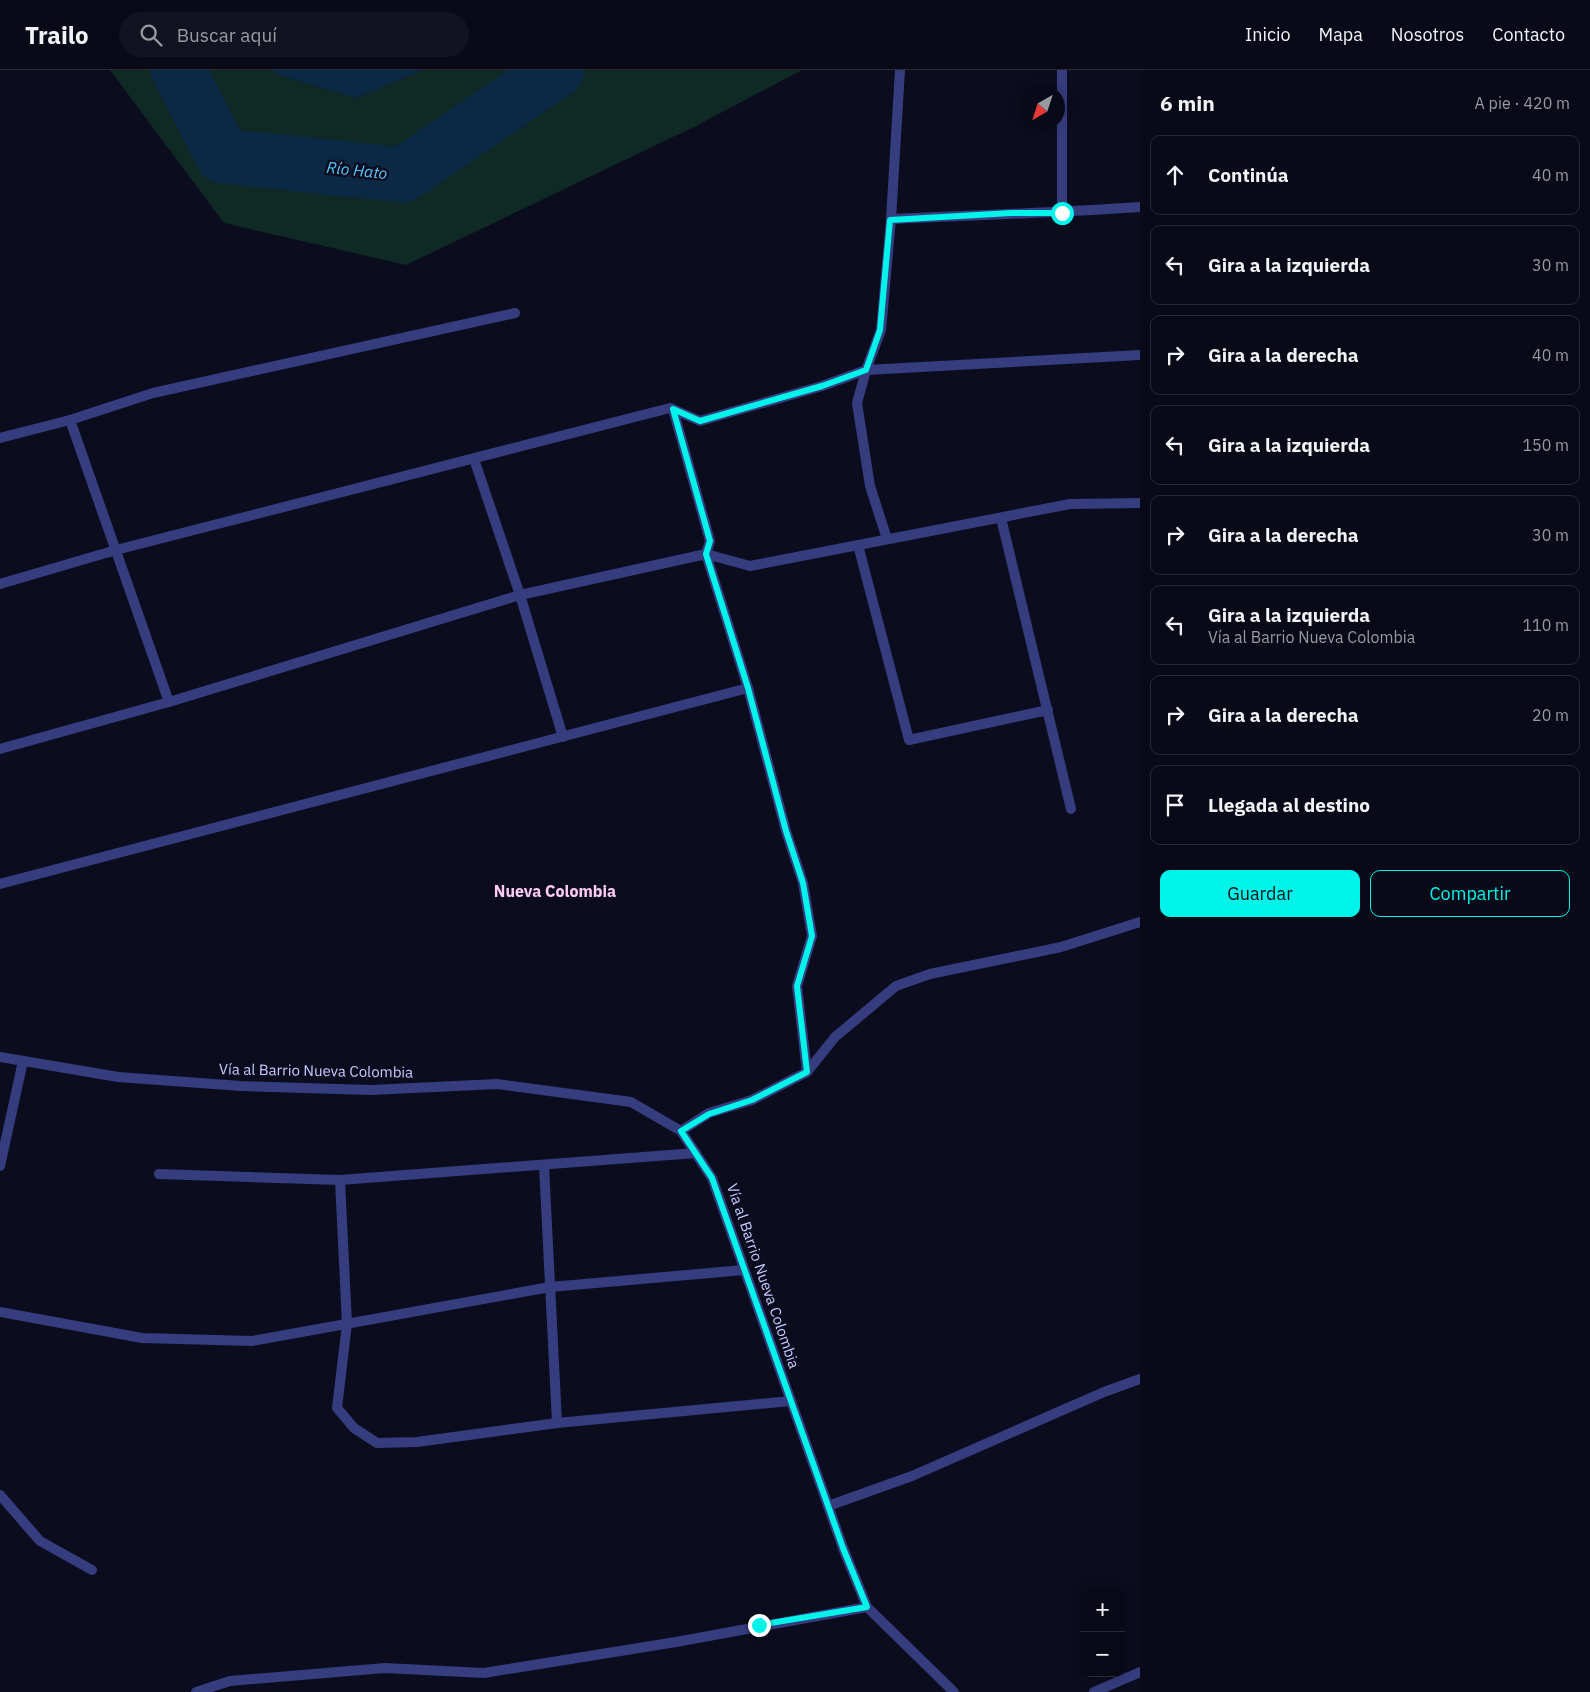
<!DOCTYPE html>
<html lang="es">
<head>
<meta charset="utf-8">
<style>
	body { margin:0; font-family:"IBM Plex Sans",sans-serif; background:#121220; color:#f1f3f6 }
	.controls { position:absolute; right:15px; bottom:15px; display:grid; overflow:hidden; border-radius:10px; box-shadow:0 2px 12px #0003 }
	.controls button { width:45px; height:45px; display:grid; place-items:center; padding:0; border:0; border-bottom:1px solid #292a36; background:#090917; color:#f1f3f6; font:25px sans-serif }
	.compass { position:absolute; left:1020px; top:15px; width:45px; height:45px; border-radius:50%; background:#090917; box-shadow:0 2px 12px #0003; rotate:219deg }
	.stop { position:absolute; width:15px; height:15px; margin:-11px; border:4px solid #00f4ea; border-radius:50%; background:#fff }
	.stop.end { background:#00f4ea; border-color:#fff; box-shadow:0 1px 5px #0008 }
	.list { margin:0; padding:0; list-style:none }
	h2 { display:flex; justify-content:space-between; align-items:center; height:65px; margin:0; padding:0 20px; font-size:21px }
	h2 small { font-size:16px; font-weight:400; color:#999aa1 }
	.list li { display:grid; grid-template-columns:32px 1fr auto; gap:15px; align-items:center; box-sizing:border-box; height:80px; margin:0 10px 10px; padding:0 10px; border:1px solid #292a36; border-radius:10px }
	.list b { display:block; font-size:19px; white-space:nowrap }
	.list p { margin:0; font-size:16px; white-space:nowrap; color:#999aa1 }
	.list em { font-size:16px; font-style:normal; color:#999aa1 }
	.actions { display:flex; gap:10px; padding:15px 20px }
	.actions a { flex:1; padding:11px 0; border:1px solid #00f4ea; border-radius:10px; text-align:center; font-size:18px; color:#00f4ea }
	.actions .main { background:#00f4ea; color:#111 }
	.icon { flex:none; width:28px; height:28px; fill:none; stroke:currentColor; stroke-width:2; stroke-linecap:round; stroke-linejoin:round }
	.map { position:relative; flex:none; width:1140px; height:1622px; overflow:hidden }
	header { display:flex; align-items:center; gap:30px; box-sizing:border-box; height:70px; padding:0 25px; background:#090917; border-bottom:1px solid #292a36 }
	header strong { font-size:24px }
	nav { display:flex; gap:28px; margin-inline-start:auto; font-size:18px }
	.search { width:350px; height:45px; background:#121220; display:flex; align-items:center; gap:12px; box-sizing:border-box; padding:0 18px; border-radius:28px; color:#999aa1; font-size:19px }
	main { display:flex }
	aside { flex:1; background:#090917 }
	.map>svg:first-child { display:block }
	.green { fill:#0f2924 }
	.water { fill:#0b2944 }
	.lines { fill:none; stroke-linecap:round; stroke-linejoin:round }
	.river { stroke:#0b2944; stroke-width:55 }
	.street { stroke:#353d7f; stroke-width:10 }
	.route { stroke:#00f4ea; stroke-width:6 }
	.labels { text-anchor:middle; stroke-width:5; stroke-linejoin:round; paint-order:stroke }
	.street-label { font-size:15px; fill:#c9cbff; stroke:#0c0c1f }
	.water-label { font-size:16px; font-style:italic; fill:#57c9ff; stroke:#0c0c1f }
	.neighbourhood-label { font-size:16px; font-weight:bold; fill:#ffcbf4; stroke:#0c0c1f }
</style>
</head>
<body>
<header>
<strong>Trailo</strong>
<div class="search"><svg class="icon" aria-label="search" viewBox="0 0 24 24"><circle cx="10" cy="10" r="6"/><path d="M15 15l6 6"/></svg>Buscar aquí</div>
<nav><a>Inicio</a><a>Mapa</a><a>Nosotros</a><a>Contacto</a></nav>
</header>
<main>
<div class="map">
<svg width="1140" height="1622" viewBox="0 0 1140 1622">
	<rect width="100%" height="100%" fill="#0c0c1f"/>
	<!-- green -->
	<polygon class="green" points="110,0 273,0 275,4 356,28 423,0 802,0 696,56 406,195 224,153"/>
	<!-- water -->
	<polygon class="water" points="273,0 423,0 356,28 275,4"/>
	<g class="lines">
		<!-- river -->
		<polyline class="river" points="178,0 223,86 403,105 557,0"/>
		<!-- street -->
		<g class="street">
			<polyline points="1062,0 1062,143"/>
			<path d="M891 149C974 145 1057 143 1140 137"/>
			<polyline points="673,339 710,471 706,484 748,618 786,761 803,813 812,866 797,916 807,1002 752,1030 709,1043 681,1061"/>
			<polyline points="70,350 169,632"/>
			<polyline points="0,368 70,350 153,323 515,243"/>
			<polyline points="474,389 520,525 563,667"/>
			<polyline points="1001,448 1071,739"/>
			<polyline points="887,469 870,416 857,333 866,300 881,260 891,149 900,0"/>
			<polyline points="858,475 909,670 1048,640"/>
			<polyline points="0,514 116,480 670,338 700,351 822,316 866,300 1140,285"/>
			<polyline points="0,679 169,632 520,525 706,484 750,496 1070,434 1140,433"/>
			<polyline points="0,814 748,618"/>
			<polyline points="0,987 118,1007 241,1016 371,1020 497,1014 631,1032 681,1061 712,1108 843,1478 867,1537 954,1622"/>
			<polyline points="807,1002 835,967 896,916 930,904 1061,877 1140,852"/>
			<polyline points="544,1095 557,1353"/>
			<polyline points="0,1096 23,991"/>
			<polyline points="159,1104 340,1110 696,1083"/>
			<polyline points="340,1110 347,1254 337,1338 354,1358 377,1373 417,1372 557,1353 791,1331"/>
			<polyline points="0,1242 142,1268 252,1271 550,1217 744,1200"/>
			<polyline points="0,1425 40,1471 92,1500"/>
			<polyline points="828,1436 912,1406 1104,1322 1140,1309"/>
			<polyline points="196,1622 230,1611 385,1598 484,1603 676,1572 867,1537"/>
			<polyline points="1094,1622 1140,1602"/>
		</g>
	</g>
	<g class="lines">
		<!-- route -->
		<polyline class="route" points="759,1555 867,1537 843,1478 712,1108 681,1061 709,1044 752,1030 807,1002 797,916 812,866 803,813 786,761 748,618 706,484 710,471 673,339 700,351 822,316 866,300 880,260 890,150 1011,143 1062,143"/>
	</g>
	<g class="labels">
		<!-- street labels -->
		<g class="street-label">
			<text transform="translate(316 1001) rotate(1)" y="5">Vía al Barrio Nueva Colombia</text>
			<text transform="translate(763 1206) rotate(71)" y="5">Vía al Barrio Nueva Colombia</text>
		</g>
		<!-- water labels -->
		<g class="water-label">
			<text transform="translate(357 100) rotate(6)" y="6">Río Hato</text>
		</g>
		<!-- neighbourhood labels -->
		<g class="neighbourhood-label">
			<text x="555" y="827">Nueva Colombia</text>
		</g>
	</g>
</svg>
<div class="controls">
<button>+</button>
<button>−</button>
</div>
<svg class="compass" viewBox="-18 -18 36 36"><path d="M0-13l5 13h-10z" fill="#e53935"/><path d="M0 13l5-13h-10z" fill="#999aa1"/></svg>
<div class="stop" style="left:1062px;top:143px"></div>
<div class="stop end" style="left:759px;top:1555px"></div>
</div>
<aside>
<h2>6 min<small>A pie · 420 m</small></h2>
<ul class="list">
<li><svg class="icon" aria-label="ahead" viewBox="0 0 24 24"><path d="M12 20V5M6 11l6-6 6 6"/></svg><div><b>Continúa</b></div><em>40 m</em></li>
<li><svg class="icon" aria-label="left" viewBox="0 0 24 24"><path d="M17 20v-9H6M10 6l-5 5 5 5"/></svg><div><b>Gira a la izquierda</b></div><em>30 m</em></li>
<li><svg class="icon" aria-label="right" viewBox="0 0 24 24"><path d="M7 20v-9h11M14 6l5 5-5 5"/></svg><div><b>Gira a la derecha</b></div><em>40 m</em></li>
<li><svg class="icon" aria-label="left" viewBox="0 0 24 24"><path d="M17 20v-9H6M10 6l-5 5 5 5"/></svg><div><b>Gira a la izquierda</b></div><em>150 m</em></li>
<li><svg class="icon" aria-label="right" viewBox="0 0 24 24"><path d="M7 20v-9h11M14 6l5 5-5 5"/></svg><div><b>Gira a la derecha</b></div><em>30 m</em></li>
<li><svg class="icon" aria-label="left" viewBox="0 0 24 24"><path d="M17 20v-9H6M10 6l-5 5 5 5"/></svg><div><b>Gira a la izquierda</b><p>Vía al Barrio Nueva Colombia</p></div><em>110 m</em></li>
<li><svg class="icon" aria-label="right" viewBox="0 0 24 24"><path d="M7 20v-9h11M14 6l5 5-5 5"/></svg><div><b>Gira a la derecha</b></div><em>20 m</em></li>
<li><svg class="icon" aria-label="arrive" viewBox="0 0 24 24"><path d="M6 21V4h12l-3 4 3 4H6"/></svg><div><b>Llegada al destino</b></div></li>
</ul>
<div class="actions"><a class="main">Guardar</a><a>Compartir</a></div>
</aside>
</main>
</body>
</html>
